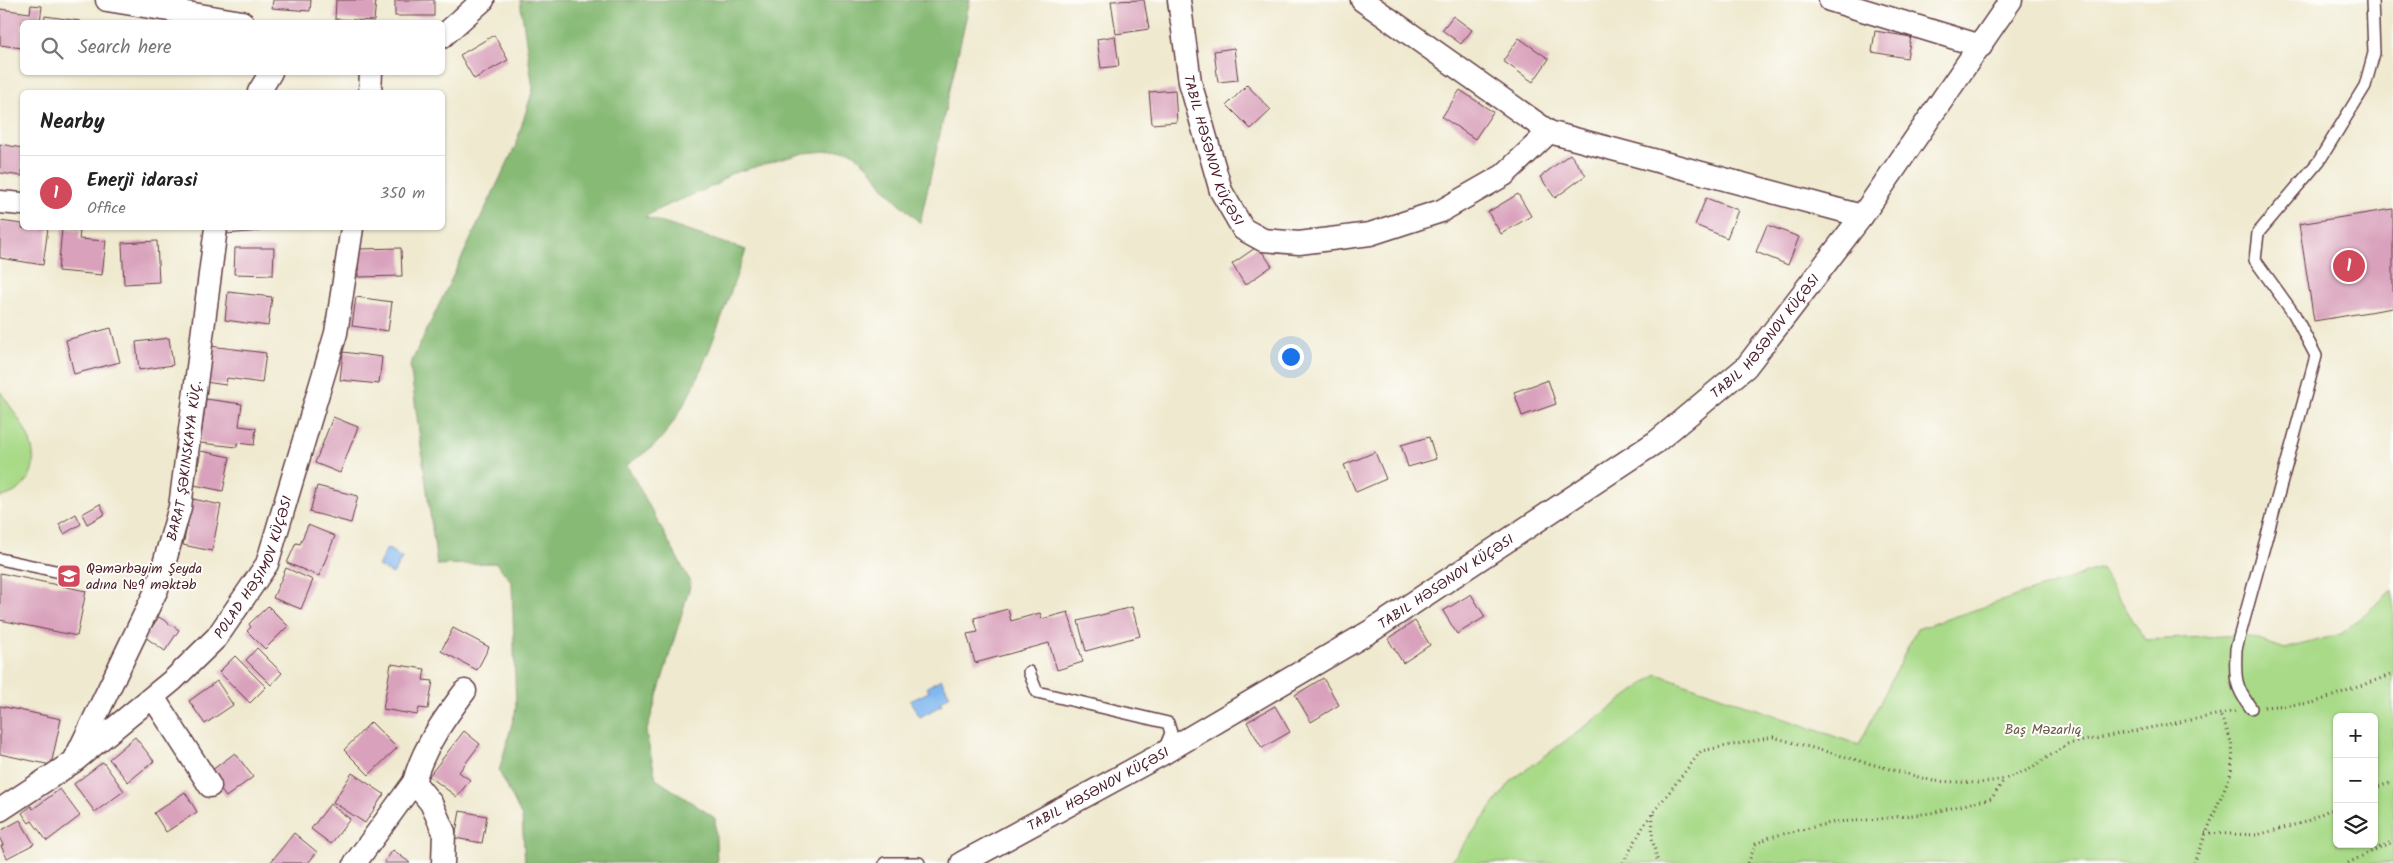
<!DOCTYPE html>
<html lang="en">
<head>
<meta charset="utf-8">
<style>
	body { margin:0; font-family:Kalam,sans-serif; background:#f2f2f2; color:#222 }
	.controls { position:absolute; right:15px; bottom:15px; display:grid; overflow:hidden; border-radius:8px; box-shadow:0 1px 4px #0004 }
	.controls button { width:45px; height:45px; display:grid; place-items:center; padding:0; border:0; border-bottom:1px solid #e0e0e0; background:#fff; color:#222; font:25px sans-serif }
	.you { position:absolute; left:1290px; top:356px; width:18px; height:18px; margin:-12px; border:4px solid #fff; border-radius:50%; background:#1a73e8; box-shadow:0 0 0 8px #1a73e833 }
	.badge { display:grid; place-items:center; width:32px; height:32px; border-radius:50%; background:#d1495b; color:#fff; font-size:16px; font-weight:700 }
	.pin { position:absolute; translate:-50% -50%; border:2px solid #fff; box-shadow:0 1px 5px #0006 }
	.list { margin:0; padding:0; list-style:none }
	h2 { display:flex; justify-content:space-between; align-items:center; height:65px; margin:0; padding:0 20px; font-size:21px }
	h2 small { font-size:16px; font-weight:400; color:#767676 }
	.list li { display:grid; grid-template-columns:32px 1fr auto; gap:15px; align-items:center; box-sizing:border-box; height:75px; padding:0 20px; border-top:1px solid #e0e0e0 }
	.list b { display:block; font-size:19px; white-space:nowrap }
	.list p { margin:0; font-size:16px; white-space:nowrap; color:#767676 }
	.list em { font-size:16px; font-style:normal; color:#767676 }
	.icon { flex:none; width:28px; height:28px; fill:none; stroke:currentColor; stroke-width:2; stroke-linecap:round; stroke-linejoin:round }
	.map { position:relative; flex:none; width:2393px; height:863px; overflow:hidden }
	.search { position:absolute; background:#fff; box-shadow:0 1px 4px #0004; left:20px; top:20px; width:425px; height:55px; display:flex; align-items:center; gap:12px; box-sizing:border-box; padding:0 18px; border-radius:8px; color:#767676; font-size:19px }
	.panel { position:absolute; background:#fff; box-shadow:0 1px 4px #0004; left:20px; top:90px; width:425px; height:140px; border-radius:8px }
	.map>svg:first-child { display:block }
	.green { fill:#a8da88; stroke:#797c5a; fill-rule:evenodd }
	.forest { fill:#86ba74; stroke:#686c50 }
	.water { fill:#80b8f0; stroke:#656c8e }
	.building { fill:#d9a1bc }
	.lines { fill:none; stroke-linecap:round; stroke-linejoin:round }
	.lane-casing { stroke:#633d44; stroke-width:14 }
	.street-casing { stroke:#633d44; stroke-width:25 }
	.path { stroke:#633d44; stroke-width:3; stroke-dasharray:1 4; stroke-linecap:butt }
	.lane { stroke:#fff; stroke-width:11 }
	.street { stroke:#fff; stroke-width:22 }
	.labels { text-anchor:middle; stroke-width:4; stroke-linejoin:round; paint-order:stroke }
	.street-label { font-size:14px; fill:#4a1f2b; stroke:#fdfcf7 }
	.poi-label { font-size:14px; fill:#4a1f2b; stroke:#fdfcf7; text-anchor:start }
	.park-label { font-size:14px; fill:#665747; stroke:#fdfcf7 }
</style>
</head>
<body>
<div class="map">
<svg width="2393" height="863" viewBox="0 0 2393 863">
	<rect width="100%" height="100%" fill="#fdfcf7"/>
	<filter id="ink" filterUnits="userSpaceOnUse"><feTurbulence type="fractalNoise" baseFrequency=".02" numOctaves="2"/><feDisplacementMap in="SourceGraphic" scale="10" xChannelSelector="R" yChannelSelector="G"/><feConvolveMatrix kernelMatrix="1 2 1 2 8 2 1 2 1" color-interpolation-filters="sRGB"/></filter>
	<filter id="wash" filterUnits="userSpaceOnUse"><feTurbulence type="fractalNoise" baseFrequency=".0096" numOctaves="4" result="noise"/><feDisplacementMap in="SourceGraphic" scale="20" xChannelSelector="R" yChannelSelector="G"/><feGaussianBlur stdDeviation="1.12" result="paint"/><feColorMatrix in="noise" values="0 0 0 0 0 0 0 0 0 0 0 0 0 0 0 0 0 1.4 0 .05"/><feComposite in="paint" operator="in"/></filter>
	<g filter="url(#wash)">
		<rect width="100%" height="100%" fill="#efe9cf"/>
		<!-- green -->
		<g class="green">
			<path d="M0 391C16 416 48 452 26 482 20 490 10 496 0 497Z"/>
			<path d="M2101 568 2145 640 2244 635 2285 649 2341 634 2393 590V863H1450L1512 780 1657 674 1859 745 1917 629ZM2337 717H2374V844H2337Z"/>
		</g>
		<!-- forest -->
		<path class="forest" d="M520 0H970L920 223 885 189 870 168 851 151 838 150 804 153 730 174 716 185 661 208 645 217 746 250C724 307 701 389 663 436 654 448 639 456 627 465L691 583 646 733 656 779 715 818 717 863H525L522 817 499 771 516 709 512 582 496 563 437 565 410 365 515 147 533 89Z"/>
		<!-- water -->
		<g class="water">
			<polygon points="387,548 402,558 393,574 378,566"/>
			<polygon points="941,679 950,695 940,702 942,705 920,717 910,701 929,692 927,687"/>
		</g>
		<g id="blocks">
			<!-- building -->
			<g class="building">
				<polygon points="273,0 311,0 310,11 272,8"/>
				<polygon points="336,0 376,0 374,21 335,19"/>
				<rect x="395" y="0" width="39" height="16"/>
				<polygon points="1144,0 1149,29 1116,34 1111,1"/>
				<polygon points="31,5 42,6 40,22 22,22 22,48 0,45 0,9 30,13"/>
				<polygon points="45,16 80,21 80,22 44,22"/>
				<polygon points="1453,16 1472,30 1461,44 1442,30"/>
				<polygon points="1875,31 1911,37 1907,58 1872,52"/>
				<polygon points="494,35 508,60 474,79 460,55"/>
				<polygon points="1115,36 1119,66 1101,68 1097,39"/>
				<polygon points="1519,38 1549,59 1533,82 1503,61"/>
				<polygon points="1234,48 1238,80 1218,82 1214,51"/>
				<polygon points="1247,85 1271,110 1251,129 1227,105"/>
				<polygon points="1175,90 1177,122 1152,124 1149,92"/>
				<polygon points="1460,90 1493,112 1475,139 1442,117"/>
				<polygon points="0,144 22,148 22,176 0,173"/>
				<polygon points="1570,154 1586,175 1555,198 1540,177"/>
				<polygon points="1518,194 1531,216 1501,234 1488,212"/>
				<polygon points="1706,198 1738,210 1727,238 1695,225"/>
				<polygon points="2393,209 2393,308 2314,321 2299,224"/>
				<polygon points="0,221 22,224 22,228 48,228 43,265 0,258"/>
				<polygon points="1767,225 1799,237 1788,265 1756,252"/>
				<polygon points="225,228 261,228 261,231 226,234"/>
				<polygon points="62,229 80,231 79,239 106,241 102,275 58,271"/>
				<polygon points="157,241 159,282 124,284 122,243"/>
				<polygon points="1258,246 1272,266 1245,285 1232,264"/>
				<polygon points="235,248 274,248 273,275 234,274"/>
				<polygon points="401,248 402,276 358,277 358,249"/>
				<polygon points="228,292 272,297 268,326 225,320"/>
				<polygon points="356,297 392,302 388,331 352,326"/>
				<polygon points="111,328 120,362 74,374 66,340"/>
				<polygon points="169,338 173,365 139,370 136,342"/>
				<polygon points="210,346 266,353 262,383 227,378 226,385 205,382"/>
				<polygon points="343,352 382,357 379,384 340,380"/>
				<polygon points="1548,380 1556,404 1522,416 1514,392"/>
				<polygon points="206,399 242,404 239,426 256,428 254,445 237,443 237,447 200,443"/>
				<polygon points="333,417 358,427 340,473 315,463"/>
				<polygon points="1429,437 1436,459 1408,467 1401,445"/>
				<polygon points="201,451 230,457 223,491 194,485"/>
				<polygon points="1375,452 1386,479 1356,492 1344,465"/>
				<polygon points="317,486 358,496 351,523 310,512"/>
				<polygon points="193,499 221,505 212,551 183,545"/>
				<polygon points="100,504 105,514 87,524 82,514"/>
				<polygon points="76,514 81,524 64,534 59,524"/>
				<polygon points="308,525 335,536 319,576 287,563 296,543 300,544"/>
				<polygon points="286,568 313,580 301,609 273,598"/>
				<polygon points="0,573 86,591 77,636 0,620"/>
				<polygon points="1471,594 1485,617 1457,634 1443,611"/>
				<polygon points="268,606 288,626 265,649 247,631 251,627 249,624"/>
				<polygon points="1132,607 1140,636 1086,651 1078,621"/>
				<polygon points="1008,609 1011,621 1040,613 1042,619 1068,612 1083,662 1057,670 1049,643 975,663 967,634 978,632 974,618"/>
				<polygon points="159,617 179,630 165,651 145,637"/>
				<polygon points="1415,621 1430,645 1403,663 1388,639"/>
				<polygon points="453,628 489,647 477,670 441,651"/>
				<polygon points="257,648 282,673 271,685 246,660"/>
				<polygon points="235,656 266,687 250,703 219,672"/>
				<polygon points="391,664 425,669 423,680 433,681 428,709 419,708 417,715 383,709"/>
				<polygon points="1323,678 1339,705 1311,722 1295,695"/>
				<polygon points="217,681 233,705 205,724 189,701"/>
				<polygon points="0,706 61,719 51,765 0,754"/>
				<polygon points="1275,706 1290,732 1262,748 1247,722"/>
				<polygon points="371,722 397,748 369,775 344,750"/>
				<polygon points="464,731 480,744 459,772 470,780 457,797 429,776"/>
				<polygon points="135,737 154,761 128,782 109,759"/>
				<polygon points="235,753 253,777 226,797 208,773"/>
				<polygon points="103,762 124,791 95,812 74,784"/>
				<polygon points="352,773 384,794 365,823 333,802"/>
				<polygon points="60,789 80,816 47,841 32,821 29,823 22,813 31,806 33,809"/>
				<polygon points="185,792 197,812 166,832 154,813"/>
				<polygon points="330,804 350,819 331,844 311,829"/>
				<polygon points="460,811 487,816 482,843 455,838"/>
				<polygon points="20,820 34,844 7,858 1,846 3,845 0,839 0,831"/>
				<polygon points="294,833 317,852 308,863 270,863"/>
				<polygon points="393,850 410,863 384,863"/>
			</g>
		</g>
	</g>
	<g filter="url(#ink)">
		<use href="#blocks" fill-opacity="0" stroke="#633d44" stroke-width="1"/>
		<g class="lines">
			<!-- lane casing -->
			<g class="lane-casing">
				<g id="lane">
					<polyline points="0,559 69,574"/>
					<polyline points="1029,672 1037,692 1168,723 1171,733 1164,750"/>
					<path d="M2251 708C2234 686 2235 676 2236 649L2316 356 2294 314 2255 260 2258 233 2319 161 2365 86 2374 53 2372 0"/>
					<polyline points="885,863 919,863"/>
				</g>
			</g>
			<!-- street casing -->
			<g class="street-casing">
				<g id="street">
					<polyline points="107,0 242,22"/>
					<path id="s1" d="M1179 0 1190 82 1221 191 1243 229 1263 240 1299 243 1370 234 1441 211 1504 175 1549 132"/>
					<polyline points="1362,0 1549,132 1862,216"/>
					<polyline points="1830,0 1981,46"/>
					<polyline points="442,37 483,0"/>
					<polyline points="259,92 271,72"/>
					<polyline points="370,92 371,72"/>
					<polyline points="0,202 22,204"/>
					<polyline points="153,697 210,786"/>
					<path id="s2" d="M76 757 157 589 180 507 216 228"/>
					<path d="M414 782C423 748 444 719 465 691"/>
					<path id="s3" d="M0 810 73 762 173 680 217 637 267 564 336 333 352 228"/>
					<polyline points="355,863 414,782 431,803 444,832 443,863"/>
					<path id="s4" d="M962 863 1162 754 1371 631 1656 442 1746 367 1862 216 2011 0"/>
				</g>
			</g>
			<!-- path -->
			<g class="path">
				<polyline points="2264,707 2313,703 2393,674"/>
				<polyline points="2374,788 2393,782"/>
				<polyline points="1653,814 1652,838 1658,863"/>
				<polyline points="2205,833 2257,835 2305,822 2327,811 2337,809"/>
				<polyline points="1623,863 1646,822 1701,751 1773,737 1933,781 1979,783 2005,779 2028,770 2068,744 2236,711"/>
				<polyline points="1748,863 1756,844 1770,837 1835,822 1869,820 1931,813 1992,798 2004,780"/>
				<path d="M2194 863 2230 775C2236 749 2231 738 2220 715"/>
				<polyline points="2348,863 2393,841"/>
			</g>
			<!-- lane -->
			<use href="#lane" class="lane"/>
			<!-- street -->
			<use href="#street" class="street"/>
		</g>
	</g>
	<!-- icons -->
	<defs>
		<g id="school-square" transform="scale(1.25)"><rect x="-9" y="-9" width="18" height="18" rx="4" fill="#d1495b" stroke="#fdfcf7"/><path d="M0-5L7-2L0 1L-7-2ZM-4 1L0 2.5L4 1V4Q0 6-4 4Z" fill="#fff"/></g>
	</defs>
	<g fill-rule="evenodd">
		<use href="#school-square" x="69" y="576"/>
	</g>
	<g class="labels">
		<!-- street labels -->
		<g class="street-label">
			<text dy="5" stroke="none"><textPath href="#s1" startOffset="155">TABIL HƏSƏNOV KÜÇƏSI</textPath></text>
			<text dy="5" stroke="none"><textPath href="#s4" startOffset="965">TABIL HƏSƏNOV KÜÇƏSI</textPath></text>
			<text dy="5" stroke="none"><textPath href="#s2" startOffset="318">BARAT ŞƏKINSKAYA KÜÇ.</textPath></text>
			<text dy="5" stroke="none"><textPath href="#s3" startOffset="358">POLAD HƏŞIMOV KÜÇƏSI</textPath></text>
			<text dy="5" stroke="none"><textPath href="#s4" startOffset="560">TABIL HƏSƏNOV KÜÇƏSI</textPath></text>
			<text dy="5" stroke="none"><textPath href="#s4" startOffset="155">TABIL HƏSƏNOV KÜÇƏSI</textPath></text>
		</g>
		<!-- poi labels -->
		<g class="poi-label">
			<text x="86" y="573">Qəmərbəyim Şeyda<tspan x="86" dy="16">adına №9 məktəb</tspan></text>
		</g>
		<!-- park labels -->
		<g class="park-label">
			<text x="2043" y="734">Baş Məzarlıq</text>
		</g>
	</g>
</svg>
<div class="controls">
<button>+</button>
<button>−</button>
<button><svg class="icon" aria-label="layers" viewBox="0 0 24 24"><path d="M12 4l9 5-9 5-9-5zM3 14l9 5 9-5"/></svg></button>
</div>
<div class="you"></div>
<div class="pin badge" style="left:2349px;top:266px">1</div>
<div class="search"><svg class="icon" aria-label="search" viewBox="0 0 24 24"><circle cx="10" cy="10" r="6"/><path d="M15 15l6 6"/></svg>Search here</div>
<section class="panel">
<h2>Nearby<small></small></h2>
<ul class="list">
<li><span class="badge">1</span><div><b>Enerji idarəsi</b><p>Office</p></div><em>350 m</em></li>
</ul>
</section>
</div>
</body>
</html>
